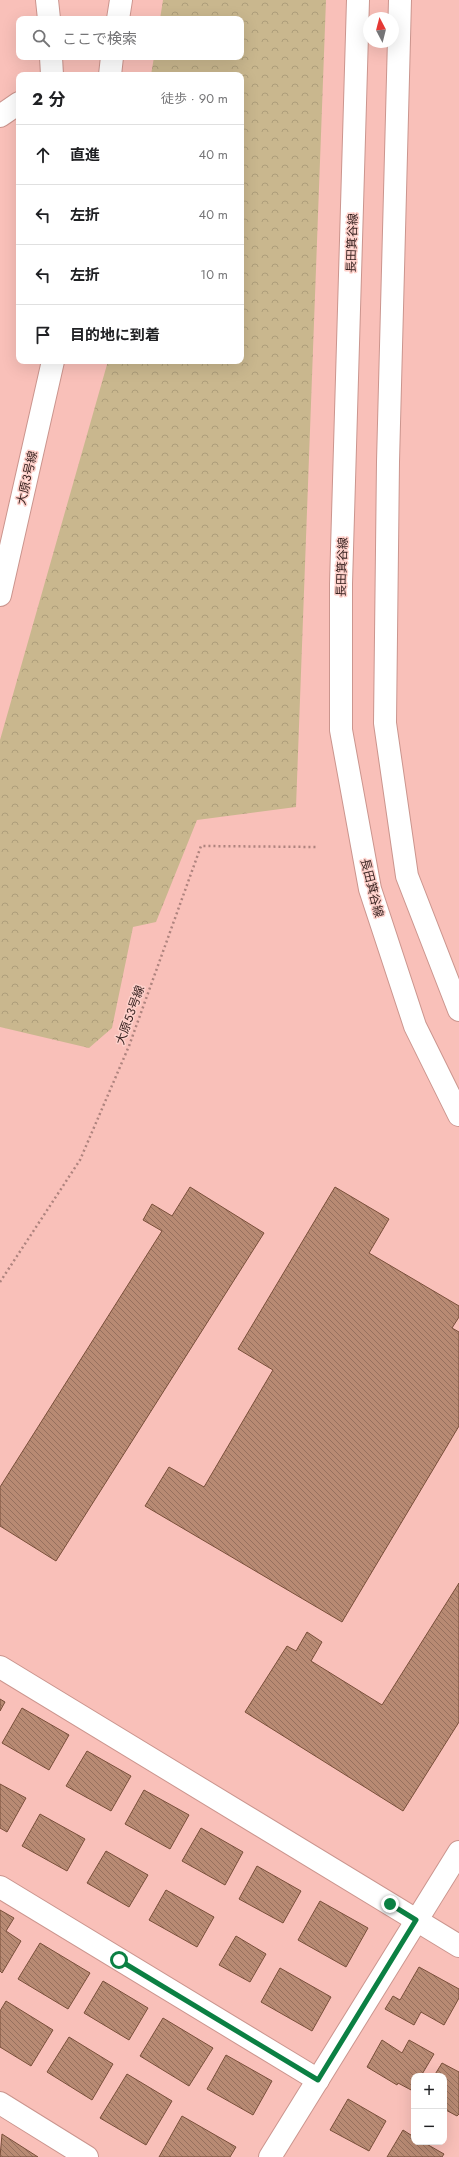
<!DOCTYPE html>
<html lang="ja">
<head>
<meta charset="utf-8">
<style>
	body { margin:0; font-family:Jost,"Noto Sans JP",sans-serif; background:#f6f6f6; color:#202124 }
	.controls { position:absolute; right:12px; bottom:12px; display:grid; overflow:hidden; border-radius:8px; box-shadow:0 4px 16px #0002 }
	.controls button { width:36px; height:36px; display:grid; place-items:center; padding:0; border:0; border-bottom:1px solid #e0e0e0; background:#fff; color:#202124; font:20px sans-serif }
	.compass { position:absolute; left:363px; top:12px; width:36px; height:36px; border-radius:50%; background:#fff; box-shadow:0 4px 16px #0002; rotate:353deg }
	.stop { position:absolute; width:12px; height:12px; margin:-9px; border:3px solid #0b8043; border-radius:50%; background:#fff }
	.stop.end { background:#0b8043; border-color:#fff; box-shadow:0 1px 4px #0008 }
	.list { margin:0; padding:0; list-style:none }
	h2 { display:flex; justify-content:space-between; align-items:center; height:52px; margin:0; padding:0 16px; font-size:17px }
	h2 small { font-size:13px; font-weight:400; color:#757577 }
	.list li { display:grid; grid-template-columns:26px 1fr auto; gap:12px; align-items:center; box-sizing:border-box; height:60px; padding:0 16px; border-top:1px solid #e0e0e0 }
	.list b { display:block; font-size:15px; white-space:nowrap }
	.list em { font-size:13px; font-style:normal; color:#757577 }
	.icon { flex:none; width:22px; height:22px; fill:none; stroke:currentColor; stroke-width:2; stroke-linecap:round; stroke-linejoin:round }
	.map { position:relative; flex:none; width:459px; height:2157px; overflow:hidden }
	.search { position:absolute; background:#fff; box-shadow:0 4px 16px #0002; left:16px; top:16px; width:228px; height:44px; display:flex; align-items:center; gap:10px; box-sizing:border-box; padding:0 14px; border-radius:8px; color:#757577; font-size:15px }
	.panel { position:absolute; background:#fff; box-shadow:0 4px 16px #0002; left:16px; top:72px; width:228px; height:292px; border-radius:8px }
	.map>svg:first-child { display:block }
	.forest { fill:url(#forest-crowns) }
	.building { fill:url(#building-back-hatch); stroke:#794f3a }
	.lines { fill:none; stroke-linecap:round; stroke-linejoin:round }
	.street-casing { stroke:#cb958e; stroke-width:24 }
	.secondary-casing { stroke:#cb958e; stroke-width:24 }
	.path { stroke:#ae837e; stroke-width:2.5; stroke-dasharray:2 3; stroke-linecap:butt }
	.street { stroke:#fff; stroke-width:22 }
	.secondary { stroke:#fff; stroke-width:22 }
	.route { stroke:#0b8043; stroke-width:5 }
	.labels { text-anchor:middle; stroke-width:3; stroke-linejoin:round; paint-order:stroke }
	.street-label { font-size:12px; fill:#341f1d; stroke:#fed1cb }
</style>
</head>
<body>
<div class="map">
<svg width="459" height="2157" viewBox="0 0 459 2157">
	<defs>
		<pattern id="forest-crowns" width="20" height="18" patternUnits="userSpaceOnUse"><rect width="20" height="18" fill="#c9b78e"/><path d="M2 6a3 3 0 1 1 6 0M12 15a3 3 0 1 1 6 0" fill="none" stroke="#ad9d7a"/></pattern>
		<pattern id="building-back-hatch" width="6" height="6" patternUnits="userSpaceOnUse"><rect width="6" height="6" fill="#b88a73"/><path d="M-1 5l2 2M0 0l6 6M5-1l2 2" fill="none" stroke="#96705e"/></pattern>
	</defs>
	<rect width="100%" height="100%" fill="#f9c0b9"/>
	<!-- forest -->
	<polygon class="forest" points="163,0 326,0 296,807 197,820 156,922 133,927 112,1028 89,1048 0,1027 0,740 108,361 241,361 241,75 151,75 154,57 241,57 241,19 160,19"/>
	<!-- building -->
	<g class="building">
		<polygon points="190,1187 264,1233 56,1561 0,1526 0,1487 162,1231 143,1220 152,1204 172,1216"/>
		<polygon points="335,1187 389,1219 369,1253 459,1306 459,1317 452,1328 459,1332 459,1426 342,1622 145,1506 169,1467 204,1487 273,1370 238,1349"/>
		<polygon points="459,1583 459,1722 403,1811 245,1712 287,1646 296,1651 307,1632 322,1642 311,1661 382,1705"/>
		<polygon points="0,1699 5,1702 0,1711"/>
		<polygon points="22,1708 69,1735 49,1770 2,1743"/>
		<polygon points="87,1751 131,1776 111,1811 66,1786"/>
		<polygon points="0,1784 26,1798 7,1832 0,1828"/>
		<polygon points="144,1790 189,1815 170,1849 125,1824"/>
		<polygon points="40,1814 85,1839 67,1871 22,1846"/>
		<polygon points="201,1828 243,1852 225,1885 182,1861"/>
		<polygon points="106,1851 148,1875 129,1907 87,1883"/>
		<polygon points="257,1866 301,1891 283,1923 239,1899"/>
		<polygon points="166,1890 214,1917 197,1947 149,1920"/>
		<polygon points="320,1901 368,1928 346,1967 298,1940"/>
		<polygon points="0,1910 14,1918 6,1931 21,1941 2,1973 0,1971"/>
		<polygon points="236,1936 266,1954 250,1982 219,1965"/>
		<polygon points="40,1943 90,1973 68,2009 18,1979"/>
		<polygon points="419,1967 459,1989 459,1998 444,2025 421,2012 414,2025 385,2009 393,1996 400,2000"/>
		<polygon points="280,1968 331,1997 312,2031 261,2002"/>
		<polygon points="103,1981 148,2008 129,2040 84,2013"/>
		<polygon points="6,2001 53,2030 31,2066 0,2047 0,2011"/>
		<polygon points="163,2018 213,2048 189,2086 140,2056"/>
		<polygon points="69,2037 113,2064 92,2100 47,2072"/>
		<polygon points="382,2040 402,2053 409,2040 434,2054 421,2076 414,2076 413,2091 398,2083 397,2085 367,2067"/>
		<polygon points="226,2055 272,2081 253,2115 207,2089"/>
		<polygon points="442,2063 459,2072 459,2114 457,2116 444,2109 444,2076 434,2076"/>
		<polygon points="127,2074 172,2101 146,2145 100,2118"/>
		<polygon points="348,2099 386,2121 369,2151 330,2130"/>
		<polygon points="182,2116 236,2147 230,2157 159,2157"/>
		<polygon points="403,2130 414,2137 414,2142 423,2142 444,2154 442,2157 387,2157"/>
		<polygon points="2,2134 38,2157 0,2157"/>
	</g>
	<g class="lines">
		<!-- street casing -->
		<g class="street-casing">
			<g id="street">
				<polyline points="47,0 49,19"/>
				<polyline points="118,19 121,0"/>
				<polyline points="51,57 52,75"/>
				<polyline points="110,75 112,57"/>
				<polyline points="0,116 19,103"/>
				<polyline points="0,595 53,361"/>
				<polyline points="0,1667 459,1946"/>
				<polyline points="0,1887 318,2080"/>
				<polyline points="0,2103 87,2157"/>
				<polyline points="270,2157 459,1852"/>
			</g>
		</g>
		<!-- secondary casing -->
		<g class="secondary-casing">
			<g id="secondary">
				<polyline points="358,0 341,584 341,730 370,889 415,1026 459,1115"/>
				<polyline points="400,0 388,462 385,723 407,876 459,1010"/>
			</g>
		</g>
		<!-- path -->
		<polyline class="path" points="0,1282 80,1160 129,1046 201,846 317,847"/>
		<!-- street -->
		<use href="#street" class="street"/>
		<!-- secondary -->
		<use href="#secondary" class="secondary"/>
	</g>
	<g class="lines">
		<!-- route -->
		<polyline class="route" points="119,1960 318,2080 416,1920 390,1904"/>
	</g>
	<g class="labels">
		<!-- street labels -->
		<g class="street-label">
			<text transform="translate(352 243) rotate(-88)" y="4">長田箕谷線</text>
			<text transform="translate(27 478) rotate(-77)" y="4">大原３号線</text>
			<text transform="translate(342 567) rotate(-88)" y="4">長田箕谷線</text>
			<text transform="translate(372 888) rotate(76)" y="4">長田箕谷線</text>
			<text transform="translate(130 1015) rotate(-70)" y="4">大原５３号線</text>
		</g>
	</g>
</svg>
<div class="controls">
<button>+</button>
<button>−</button>
</div>
<svg class="compass" viewBox="-18 -18 36 36"><path d="M0-13l5 13h-10z" fill="#e53935"/><path d="M0 13l5-13h-10z" fill="#757577"/></svg>
<div class="stop" style="left:119px;top:1960px"></div>
<div class="stop end" style="left:390px;top:1904px"></div>
<div class="search"><svg class="icon" aria-label="search" viewBox="0 0 24 24"><circle cx="10" cy="10" r="6"/><path d="M15 15l6 6"/></svg>ここで検索</div>
<section class="panel">
<h2>2 分<small>徒歩 · 90 m</small></h2>
<ul class="list">
<li><svg class="icon" aria-label="ahead" viewBox="0 0 24 24"><path d="M12 20V5M6 11l6-6 6 6"/></svg><div><b>直進</b></div><em>40 m</em></li>
<li><svg class="icon" aria-label="left" viewBox="0 0 24 24"><path d="M17 20v-9H6M10 6l-5 5 5 5"/></svg><div><b>左折</b></div><em>40 m</em></li>
<li><svg class="icon" aria-label="left" viewBox="0 0 24 24"><path d="M17 20v-9H6M10 6l-5 5 5 5"/></svg><div><b>左折</b></div><em>10 m</em></li>
<li><svg class="icon" aria-label="arrive" viewBox="0 0 24 24"><path d="M6 21V4h12l-3 4 3 4H6"/></svg><div><b>目的地に到着</b></div></li>
</ul>
</section>
</div>
</body>
</html>
